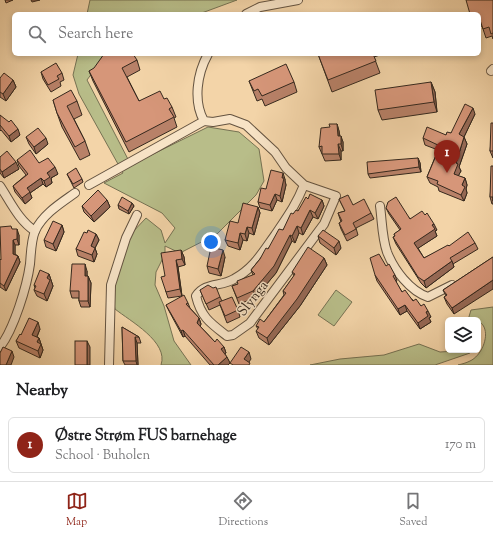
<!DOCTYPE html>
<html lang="en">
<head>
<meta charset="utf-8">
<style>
	body { margin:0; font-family:"Sorts Mill Goudy",serif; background:#f2f2f2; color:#202124 }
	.controls { position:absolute; right:12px; bottom:12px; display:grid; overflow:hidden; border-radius:6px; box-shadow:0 2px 6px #0003 }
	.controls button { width:36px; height:36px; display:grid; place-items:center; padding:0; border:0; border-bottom:1px solid #e0e0e0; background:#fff; color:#202124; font:20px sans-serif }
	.you { position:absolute; left:211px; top:242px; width:14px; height:14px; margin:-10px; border:3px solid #fff; border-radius:50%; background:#1a73e8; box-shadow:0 0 0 6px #1a73e833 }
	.badge { display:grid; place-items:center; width:26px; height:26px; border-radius:50%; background:#8f2418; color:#fff; font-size:13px; font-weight:700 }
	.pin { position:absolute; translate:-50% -33px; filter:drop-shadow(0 1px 2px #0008) }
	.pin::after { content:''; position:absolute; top:21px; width:14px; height:12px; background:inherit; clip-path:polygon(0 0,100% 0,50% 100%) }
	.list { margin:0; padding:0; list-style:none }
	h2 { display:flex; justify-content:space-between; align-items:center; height:52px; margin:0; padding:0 16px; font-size:17px }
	h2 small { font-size:13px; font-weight:400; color:#757577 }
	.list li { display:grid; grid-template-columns:26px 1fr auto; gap:12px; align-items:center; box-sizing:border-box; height:56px; margin:0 8px 8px; padding:0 8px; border:1px solid #e0e0e0; border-radius:6px }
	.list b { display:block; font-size:15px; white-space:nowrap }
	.list p { margin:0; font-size:13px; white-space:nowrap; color:#757577 }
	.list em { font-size:13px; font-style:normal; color:#757577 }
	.icon { flex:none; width:22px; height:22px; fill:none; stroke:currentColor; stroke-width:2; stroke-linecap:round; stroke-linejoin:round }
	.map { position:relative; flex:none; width:493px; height:365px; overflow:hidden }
	.search { position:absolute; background:#fff; box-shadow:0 2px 6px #0003; left:12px; right:12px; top:12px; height:44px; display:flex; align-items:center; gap:10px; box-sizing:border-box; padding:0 14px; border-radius:6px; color:#757577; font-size:15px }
	.sheet { height:116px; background:#fff }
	nav { display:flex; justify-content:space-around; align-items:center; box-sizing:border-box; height:56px; border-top:1px solid #e0e0e0; background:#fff; font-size:11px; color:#757577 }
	nav a { display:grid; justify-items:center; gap:2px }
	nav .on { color:#8f2418 }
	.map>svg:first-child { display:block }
	.green { fill:#b8bd89; stroke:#767253 }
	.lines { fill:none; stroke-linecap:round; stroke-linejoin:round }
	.street-casing { stroke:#645340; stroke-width:10 }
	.street { stroke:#f7e3c6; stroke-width:8 }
	.wall { fill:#b88168; stroke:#35281d }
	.shaded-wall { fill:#966955; stroke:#35281d }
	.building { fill:#d69679; stroke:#35281d }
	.labels { text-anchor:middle; stroke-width:3; stroke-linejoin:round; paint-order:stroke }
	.street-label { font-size:14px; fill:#35281d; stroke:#f7e3c6 }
</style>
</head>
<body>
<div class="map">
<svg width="493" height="365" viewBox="0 0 493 365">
	<rect width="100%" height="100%" fill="#f3d4a8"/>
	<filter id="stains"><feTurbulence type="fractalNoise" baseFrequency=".005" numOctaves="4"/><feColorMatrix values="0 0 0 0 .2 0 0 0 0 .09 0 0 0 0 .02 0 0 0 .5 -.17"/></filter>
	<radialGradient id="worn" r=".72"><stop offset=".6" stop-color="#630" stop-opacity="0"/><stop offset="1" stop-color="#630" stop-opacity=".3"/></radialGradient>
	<!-- green -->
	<g class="green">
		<polygon points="90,0 237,0 199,14 87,14"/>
		<path d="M78 54H106L87 80 131 165 208 127 239 132 259 149 264 181 256 195 217 234 180 253 165 246V254L156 272 155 285 164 306 174 341 191 365H161C169 342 130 321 115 309L111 290 129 236 146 218 161 230 165 243 175 228 162 213 104 183 123 173 79 94 73 75Z"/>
		<polygon points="336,290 352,302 334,326 318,315"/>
		<path d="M493 307V365H458C462 364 466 363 470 361 481 356 489 338 484 327 483 324 479 322 478 320H468L471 310Z"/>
		<polygon points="419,344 440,352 473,350 470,353 435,365 310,365 340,359 384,355"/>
	</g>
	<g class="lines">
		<!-- street casing -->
		<g class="street-casing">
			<g id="street">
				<polyline points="246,14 260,7 298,0"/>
				<path d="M208 54C197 74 193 101 204 121L213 122 230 119 246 125 275 152 286 168 304 185 336 196 324 224 250 323 233 335 227 336C210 323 201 317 196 296 205 282 221 287 234 279 254 268 262 253 275 235 287 217 296 205 304 185"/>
				<polyline points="491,71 493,69"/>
				<polyline points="89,185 204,121"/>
				<path d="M0 186C10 201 19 221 35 231"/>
				<path d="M380 206C382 220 382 238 387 252 394 270 410 291 428 297L452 285"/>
				<path d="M0 347C14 329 27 286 30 264 31 253 31 241 35 231 43 214 61 203 75 193"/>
				<polyline points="109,365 111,285 126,238 137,215"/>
			</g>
		</g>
		<!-- street -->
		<use href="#street" class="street"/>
	</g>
	<!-- wall -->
	<g class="wall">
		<polygon points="5,0 13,0 6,3"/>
		<polygon points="31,0 40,0 32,2"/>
		<polygon points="493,0 493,39 492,36 486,38 482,26 479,26 479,14"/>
		<polygon points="318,54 380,54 380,55 374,57 380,73 332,92"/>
		<polygon points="137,60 140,70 127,77 139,101 164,99 172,107 176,117 174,118 177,127 129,152 93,81 89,71"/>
		<polygon points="41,72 62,73 64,80 60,82 61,86 51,92 43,79"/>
		<polygon points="0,78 13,80 16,87 6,101 0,97"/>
		<polygon points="249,81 294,82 297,92 265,106 262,99 257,101"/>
		<polygon points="431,82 435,92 437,112 382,120 378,110"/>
		<polygon points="53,100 77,101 82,115 74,119 85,141 90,155 80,160 62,127 57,113"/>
		<polygon points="475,114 464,137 467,144 459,167 461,171 458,176 465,178 467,185 466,189 467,193 464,201 439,191 438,187 430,183 427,177 438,150 425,145 423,138 446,135 451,133"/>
		<polygon points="0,115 20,135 11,142 1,130 0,131"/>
		<polygon points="493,123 493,158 490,151"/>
		<polygon points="337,124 339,131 340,136 343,142 343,151 341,151 341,160 325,161 319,147 330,127"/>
		<polygon points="26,137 48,144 36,154 29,144"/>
		<polygon points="0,157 19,169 4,178 0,173"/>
		<polygon points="418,158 420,163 421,172 370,178 368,174"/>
		<polygon points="17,160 39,163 58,174 51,178 52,183 46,187 43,184 30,193 32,198 25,204 15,192 13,186 26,175 19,166"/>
		<polygon points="493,166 493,204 492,204 490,197"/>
		<polygon points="67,174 82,179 83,182 74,188"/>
		<polygon points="285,179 285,181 286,185 282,202 277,200 272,211 260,208 258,202 266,189"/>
		<polygon points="308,199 322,200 324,206 318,219 313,217 303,235 299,233 295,243 292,241 276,273 255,298 239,304 232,286 238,284 253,275 251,270 283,230 293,214 298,211"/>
		<polygon points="339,199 371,213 374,219 356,228 358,235 347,241 341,229 339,223 341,222 338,213 345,211"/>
		<polygon points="107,200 110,207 94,222 84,212 82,206"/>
		<polygon points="132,203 134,206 129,214 119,209 118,205"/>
		<polygon points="258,207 260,213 254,235 249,233 247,241 243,240 240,250 228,246 225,240 238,223"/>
		<polygon points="386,208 437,230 435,231 437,236 418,248 424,258 449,246 475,243 478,249 453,264 454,267 426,288 421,283 396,244 393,237 395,237 394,234 400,230 389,214"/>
		<polygon points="62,225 64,232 56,251 46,247 44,240"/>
		<polygon points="12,229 19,235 19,245 15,245 15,254 18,256 20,262 6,291 0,287 0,259 1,260"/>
		<polygon points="87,233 96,234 99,240 95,248 97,254 94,262 78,256 76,249"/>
		<polygon points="318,236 341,248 336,255 320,243"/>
		<polygon points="181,250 184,257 185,265 178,267 182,296 168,298 166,292 165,276"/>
		<polygon points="225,257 221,276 209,273 207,266"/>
		<polygon points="493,257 454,314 447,304 444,297 446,296 443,290"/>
		<polygon points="324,258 327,265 300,306 269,345 259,338 256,331 258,329 256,326 264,322 284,295 283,291 294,276 292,272"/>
		<polygon points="386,266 395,275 397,281 396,282 402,292 421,306 431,317 429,318 431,322 420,329 407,311 400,315 377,281 375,275"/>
		<polygon points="87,271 87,276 88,276 91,283 90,307 81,307 79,301 79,298 72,298 70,291"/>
		<polygon points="49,274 53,286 47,301 37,296 34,290 35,288 34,285"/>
		<polygon points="200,290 220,297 222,301 238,310 240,317 227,323 220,305 209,310"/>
		<polygon points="188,303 190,308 199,318 201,324 200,326 215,342 224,347 226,353 225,354 230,363 228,365 210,365 185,336 183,337 169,311 166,305"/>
		<polygon points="122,327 139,337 141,343 137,343 138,365 125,365 123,361"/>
		<polygon points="40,329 37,337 39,338 43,350 40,358 19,348 16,341 21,335"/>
	</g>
	<!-- shaded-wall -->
	<g class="shaded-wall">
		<polygon points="13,80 16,87 6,101 3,94"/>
		<polygon points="431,82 435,92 437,112 434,102"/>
		<polygon points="473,108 475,114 462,141 459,134"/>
		<polygon points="337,124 339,131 340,143 338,136"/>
		<polygon points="18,129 20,135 11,142 9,136"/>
		<polygon points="341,136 343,142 343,151 341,144"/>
		<polygon points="464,137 467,144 459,167 461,171 456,180 454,174 456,163"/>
		<polygon points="46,138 48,144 36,154 34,147"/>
		<polygon points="338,144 341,151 341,160 339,154"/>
		<polygon points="418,158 420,163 421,172 419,167"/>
		<polygon points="16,162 19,169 4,178 2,172"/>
		<polygon points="55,167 58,174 51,178 52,183 46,187 44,181 47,173"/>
		<polygon points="283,173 285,179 285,181 286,185 282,202 280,196 282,178"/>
		<polygon points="41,178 43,184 30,193 32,198 25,204 22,198 27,188"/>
		<polygon points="465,178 467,185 466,189 467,193 464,201 461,195 462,185"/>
		<polygon points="275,194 277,200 272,211 270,205"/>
		<polygon points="107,200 110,207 94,222 91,216"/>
		<polygon points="322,200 324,206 318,219 315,213"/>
		<polygon points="132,203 134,206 129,214 128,211"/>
		<polygon points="258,207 260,213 254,235 252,228"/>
		<polygon points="310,210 313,217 303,235 301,228"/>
		<polygon points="434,224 437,230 435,231 437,236 417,249 414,243 432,225"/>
		<polygon points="62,225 64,232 56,251 53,244"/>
		<polygon points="297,226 299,233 295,243 292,236"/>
		<polygon points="247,227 249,233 247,241 245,234"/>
		<polygon points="17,229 19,235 19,245 17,239"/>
		<polygon points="240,233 243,240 240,250 238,243"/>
		<polygon points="96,234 99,240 95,248 97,254 94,262 92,255 91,246"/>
		<polygon points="290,235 292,241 276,273 255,298 253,291"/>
		<polygon points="13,240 15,245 15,259 13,254"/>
		<polygon points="339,241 341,248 336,255 334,248"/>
		<polygon points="181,250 184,257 185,265 182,259"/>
		<polygon points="223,250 225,257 221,276 218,269"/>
		<polygon points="18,256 20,262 6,291 4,286"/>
		<polygon points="324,258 327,265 300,306 269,345 267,338"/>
		<polygon points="176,260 178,267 182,296 180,289"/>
		<polygon points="452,261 454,267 426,288 424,281"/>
		<polygon points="85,264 87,271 87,283 85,276"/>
		<polygon points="49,274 53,286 47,301 44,294 47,278"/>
		<polygon points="88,276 91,283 90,307 88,301"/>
		<polygon points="493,280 493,289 454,314 452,308"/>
		<polygon points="405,305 407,311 400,315 398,309"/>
		<polygon points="428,311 431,317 429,318 431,322 420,329 418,323 426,312"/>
		<polygon points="199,318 201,324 199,329 197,323"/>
		<polygon points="38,322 40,329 35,341 32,335"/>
		<polygon points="183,330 185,336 183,337 181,331"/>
		<polygon points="135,337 137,343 138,365 137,365 136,361"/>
		<polygon points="39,338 43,350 40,358 38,351 37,342"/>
		<polygon points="87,341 90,347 90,365 87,365"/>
		<polygon points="224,347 226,353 223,355 221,349"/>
		<polygon points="12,351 14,357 11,365 6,365"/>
		<polygon points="249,352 251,359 247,365 244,359"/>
		<polygon points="227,357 230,363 228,365 218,365"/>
	</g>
	<!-- building -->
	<g class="building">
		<polygon points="466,0 493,0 493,33 491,34 489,27 483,29 479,17 479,14 470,14"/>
		<polygon points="104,54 133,54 137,60 122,68 139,101 160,91 164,99 167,98 172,107 169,109 174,117 126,142 89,71 94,68"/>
		<polygon points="318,54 373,54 376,61 328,80"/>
		<polygon points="56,63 62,73 57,76 59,79 48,85 41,72"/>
		<polygon points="286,64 294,82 262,96 258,89 254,91 249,81"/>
		<polygon points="4,73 13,80 3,94 0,92 0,78"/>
		<polygon points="431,82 434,102 378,110 375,90"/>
		<polygon points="71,90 77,101 67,106 85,141 75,147 57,113 53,100"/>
		<polygon points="465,104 473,108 459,134 464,137 456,163 458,164 454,174 465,178 462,185 465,187 461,195 437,184 438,181 427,177 440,146 423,138 427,127 446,135 447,132 451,133"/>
		<polygon points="0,115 9,122 11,120 18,129 9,136 0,125"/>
		<polygon points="491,123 493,123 493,151 490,151"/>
		<polygon points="329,124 337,124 338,136 341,136 341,144 338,144 339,154 322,154 322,146 319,147 321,128 330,127"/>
		<polygon points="38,128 46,138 34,147 26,137"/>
		<polygon points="30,150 39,163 48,158 55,167 47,173 50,177 44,181 41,178 27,188 30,192 22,198 13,186 28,174 17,160"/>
		<polygon points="7,151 16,162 2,172 0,169 0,157"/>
		<polygon points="418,158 419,167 368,174 367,162"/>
		<polygon points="491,166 493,166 493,201 493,197 490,197"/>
		<polygon points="76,168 82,179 73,184 67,174"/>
		<polygon points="271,170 283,173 282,178 284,178 280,196 275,194 270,205 258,202 261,188 266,189"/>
		<polygon points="98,190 107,200 91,216 82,206"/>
		<polygon points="310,194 322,200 315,213 310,210 301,228 297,226 292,236 290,235 274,266 253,291 237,298 232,286 238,284 237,281 255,274 251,270 260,259 266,248 268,249 279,229 283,230 291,213 293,214 296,210 298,211 306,197 308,199"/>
		<polygon points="348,195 353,205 364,199 371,213 353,223 356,229 345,235 339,223 342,221 338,213 345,211 339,199"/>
		<polygon points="122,197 132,203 128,211 118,205"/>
		<polygon points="396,197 410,219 422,211 425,215 427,213 434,224 432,225 435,229 414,243 424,258 448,245 449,246 468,232 475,243 450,258 452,261 424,281 418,277 393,237 395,236 394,234 401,229 386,208 388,202"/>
		<polygon points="243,203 258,207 252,228 247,227 245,234 240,233 238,243 225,240 230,221 238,223"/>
		<polygon points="53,221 62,225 53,244 44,240"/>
		<polygon points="11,226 12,229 17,229 17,239 13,240 13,254 18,256 4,286 0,283 0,259 1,260 0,227"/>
		<polygon points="88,230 96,234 91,246 95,248 92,255 76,249 84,232 87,233"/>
		<polygon points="323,230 339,241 334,248 318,236"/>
		<polygon points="211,247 223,250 218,269 207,266"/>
		<polygon points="308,247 324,258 297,299 267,338 256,331 259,327 256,326 260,319 264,322 286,293 283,291 295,274 292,272"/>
		<polygon points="181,250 182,259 176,260 180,289 166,292 161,277 165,276 161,253"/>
		<polygon points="379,254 386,266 389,264 395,275 393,276 402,292 405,290 413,301 416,299 421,306 424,304 428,311 426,312 428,316 418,323 405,305 398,309 375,275 370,258"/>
		<polygon points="493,257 493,280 452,308 444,297 447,295 443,290"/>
		<polygon points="72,264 85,264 85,276 88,276 88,301 79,301 79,291 70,291"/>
		<polygon points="40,270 49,274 47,278 50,280 44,294 34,290 36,286 34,285"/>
		<polygon points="208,285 213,288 216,287 220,297 206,304 200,290"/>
		<polygon points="184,295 188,303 186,304 199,318 197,323 215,342 217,339 224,347 221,349 227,357 218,365 214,365 183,330 181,331 166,305"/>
		<polygon points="232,297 238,310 225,316 219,302"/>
		<polygon points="29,318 38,322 32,335 39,338 37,342 41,344 38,351 16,341 20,334 21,335"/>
		<polygon points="122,327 139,337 135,337 136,361 123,361"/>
		<rect x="75" y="341" width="12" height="24"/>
		<polygon points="3,347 12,351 6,365 0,365 0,353"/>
		<polygon points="241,347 249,352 244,359 250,363 249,365 233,365 230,363"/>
	</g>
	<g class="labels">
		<!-- street labels -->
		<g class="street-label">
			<text transform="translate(252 298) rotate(-52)" y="5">Slynga</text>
		</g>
	</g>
	<rect width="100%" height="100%" filter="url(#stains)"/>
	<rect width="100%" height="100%" fill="url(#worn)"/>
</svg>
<div class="controls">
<button><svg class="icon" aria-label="layers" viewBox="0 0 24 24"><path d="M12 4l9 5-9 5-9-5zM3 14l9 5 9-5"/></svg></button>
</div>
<div class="you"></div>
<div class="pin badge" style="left:447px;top:173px">1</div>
<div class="search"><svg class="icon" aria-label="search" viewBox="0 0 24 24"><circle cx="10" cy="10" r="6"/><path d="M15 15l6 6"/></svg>Search here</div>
</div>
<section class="sheet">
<h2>Nearby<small></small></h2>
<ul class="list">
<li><span class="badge">1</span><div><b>Østre Strøm FUS barnehage</b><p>School · Buholen</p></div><em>170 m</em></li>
</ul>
</section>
<nav>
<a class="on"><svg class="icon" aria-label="map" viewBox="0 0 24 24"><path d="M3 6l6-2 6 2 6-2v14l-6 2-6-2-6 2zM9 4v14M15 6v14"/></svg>Map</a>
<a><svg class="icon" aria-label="directions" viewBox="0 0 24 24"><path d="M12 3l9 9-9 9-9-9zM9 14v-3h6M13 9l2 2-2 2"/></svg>Directions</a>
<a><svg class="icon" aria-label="saved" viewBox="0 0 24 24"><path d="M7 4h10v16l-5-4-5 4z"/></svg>Saved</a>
</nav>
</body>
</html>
